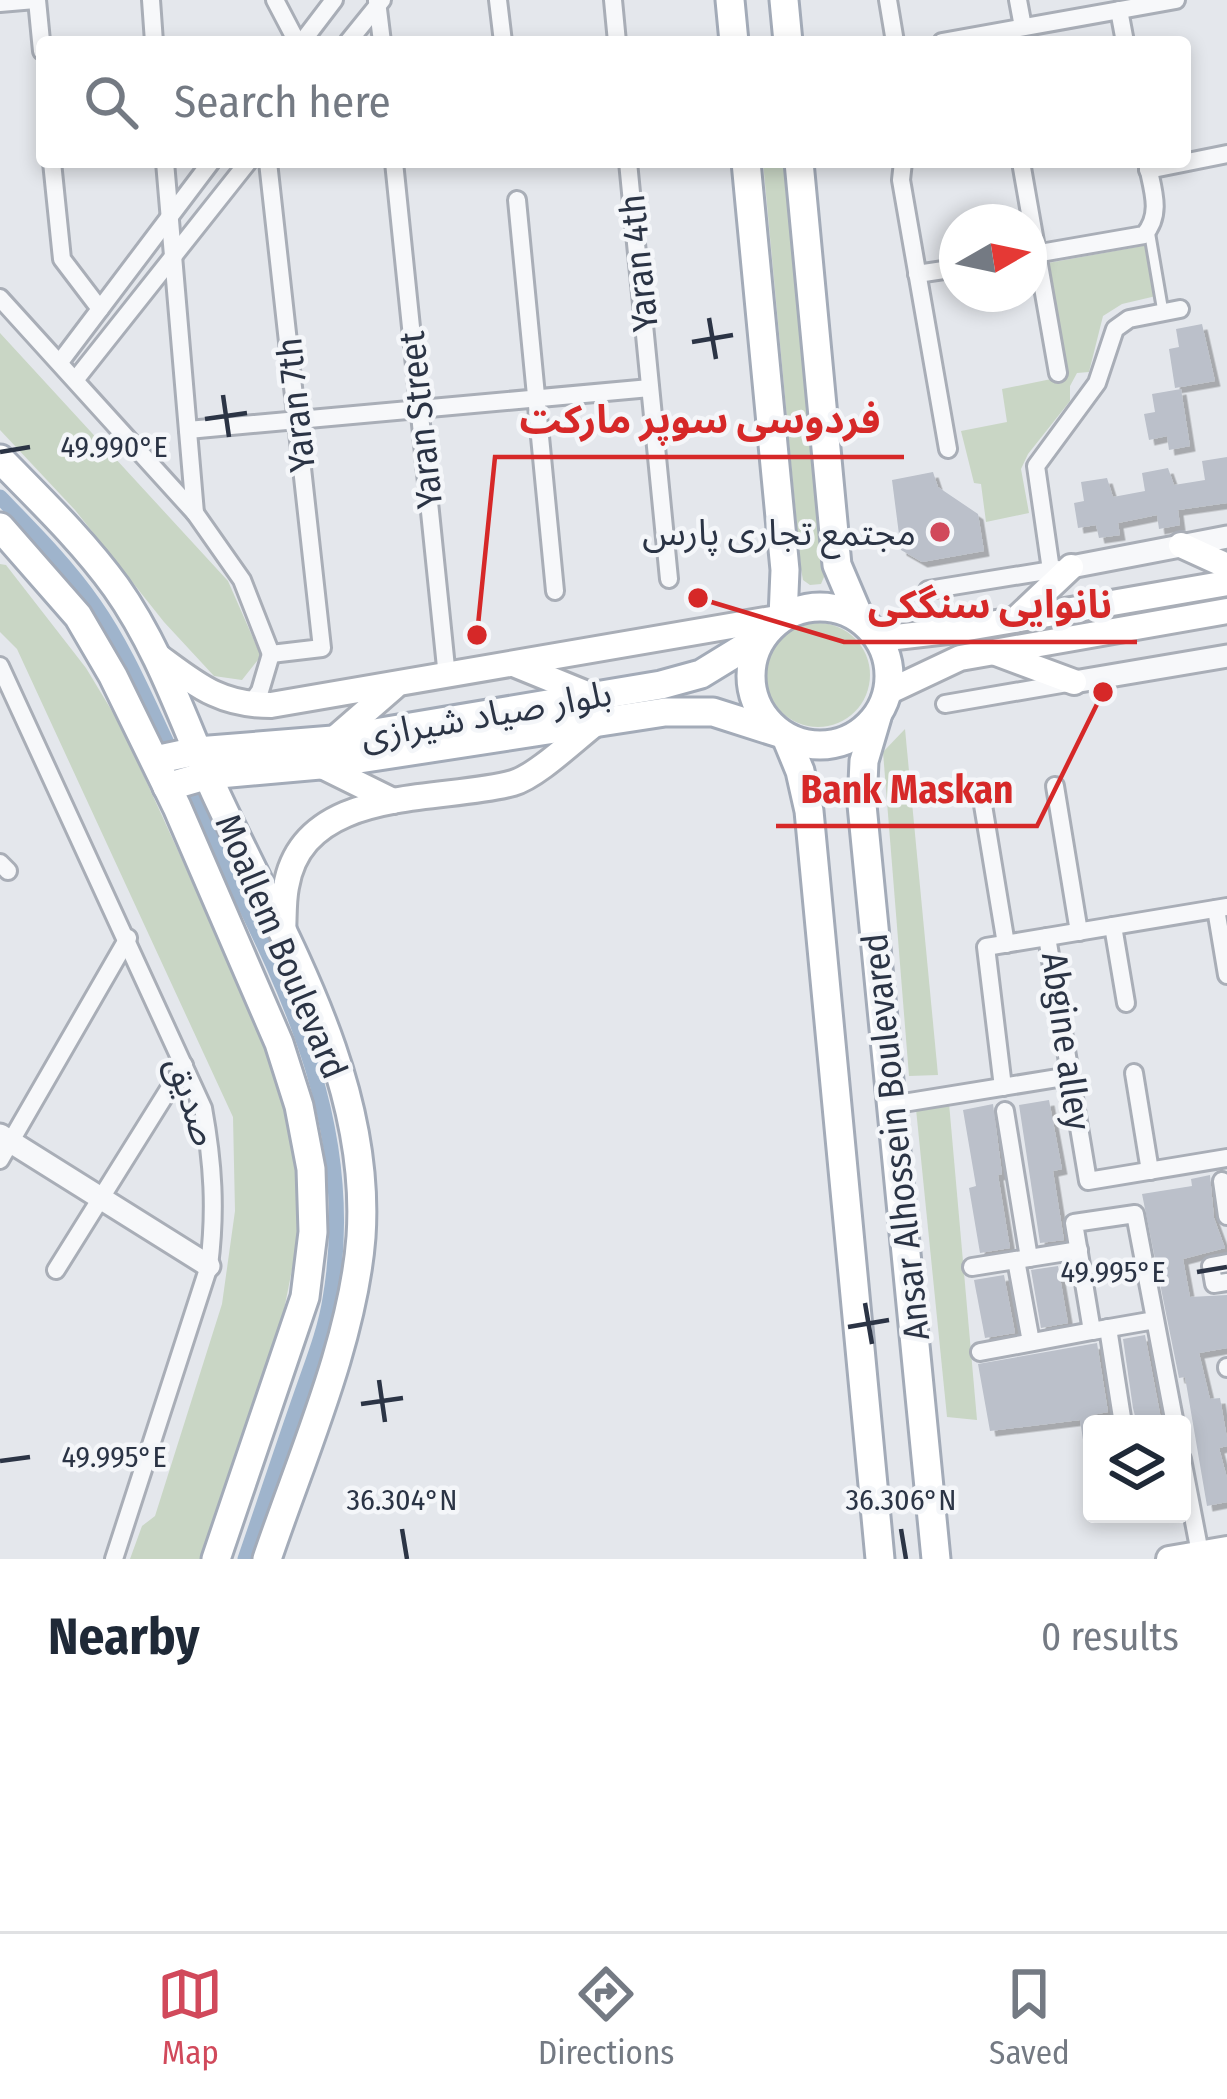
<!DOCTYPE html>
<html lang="en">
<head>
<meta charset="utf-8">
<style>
	body { margin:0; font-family:"Fira Sans Condensed","Noto Sans Arabic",sans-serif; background:#f6f6f7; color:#1f2937 }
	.controls { position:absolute; right:36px; bottom:36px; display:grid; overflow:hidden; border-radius:12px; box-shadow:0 6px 18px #0003 }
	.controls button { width:108px; height:108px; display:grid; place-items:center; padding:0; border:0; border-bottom:3px solid #e0e1e3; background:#fff; color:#1f2937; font:60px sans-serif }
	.compass { position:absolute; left:939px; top:204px; width:108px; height:108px; border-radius:50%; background:#fff; box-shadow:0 6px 18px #0003; rotate:81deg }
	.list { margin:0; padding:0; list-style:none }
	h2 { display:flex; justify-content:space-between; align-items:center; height:156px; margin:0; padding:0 48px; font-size:51px }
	h2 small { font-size:39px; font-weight:400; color:#747a83 }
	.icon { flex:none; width:66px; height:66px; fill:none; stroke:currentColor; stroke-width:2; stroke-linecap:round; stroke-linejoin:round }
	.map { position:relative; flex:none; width:1227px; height:1559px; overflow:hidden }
	.search { position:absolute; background:#fff; box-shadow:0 6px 18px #0003; left:36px; right:36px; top:36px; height:132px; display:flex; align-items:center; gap:30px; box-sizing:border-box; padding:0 42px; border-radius:12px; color:#747a83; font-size:45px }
	.sheet { height:372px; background:#fff }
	nav { display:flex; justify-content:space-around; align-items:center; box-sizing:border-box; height:168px; border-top:3px solid #e0e1e3; background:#fff; font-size:33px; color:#747a83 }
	nav a { display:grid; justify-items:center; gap:6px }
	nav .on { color:#d1495b }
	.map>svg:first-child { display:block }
	.green { fill:#c9d6c5 }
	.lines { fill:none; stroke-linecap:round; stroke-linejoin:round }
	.canal { stroke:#9fb4cc; stroke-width:15 }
	.building { fill:#bbc0ca; filter:url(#shadow) }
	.service-casing { stroke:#a9aeb7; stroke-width:15 }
	.minor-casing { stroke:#a9aeb7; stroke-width:22 }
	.tertiary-casing { stroke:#a9aeb7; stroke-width:27 }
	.secondary-casing { stroke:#a9aeb7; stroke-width:30 }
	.primary-casing { stroke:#a3abb8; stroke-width:33 }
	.service { stroke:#f7f8fa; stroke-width:9 }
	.minor { stroke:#f7f8fa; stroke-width:16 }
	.tertiary { stroke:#f7f8fa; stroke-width:21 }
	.secondary { stroke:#fff; stroke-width:24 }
	.primary { stroke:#fff; stroke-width:27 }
	.ticks { fill:none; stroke:#2b3445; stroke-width:4.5 }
	.poi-dot { fill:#d1495b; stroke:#f4f6f9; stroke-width:4.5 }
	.labels { text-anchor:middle; stroke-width:9; stroke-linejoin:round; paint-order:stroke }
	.street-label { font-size:36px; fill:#2b3445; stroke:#f4f6f9 }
	.poi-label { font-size:36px; fill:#2b3445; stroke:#f4f6f9; text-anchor:end }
	.ticks-label { font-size:30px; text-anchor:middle; fill:#2b3445; stroke:#f4f6f9; stroke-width:9; stroke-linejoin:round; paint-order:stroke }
	.leader { fill:none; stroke:#d62828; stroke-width:4.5 }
	.callout-dot { fill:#d62828; stroke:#f4f6f9; stroke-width:4.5 }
	.callout-label { font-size:39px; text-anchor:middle; font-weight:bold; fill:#d62828; stroke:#f4f6f9; stroke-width:9; stroke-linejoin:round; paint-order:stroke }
</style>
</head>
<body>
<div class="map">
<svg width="1227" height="1559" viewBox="0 0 1227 1559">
	<defs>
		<filter id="shadow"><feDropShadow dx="5.5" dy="5.5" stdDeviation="0" flood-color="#0004"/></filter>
	</defs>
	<rect width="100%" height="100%" fill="#e4e7ec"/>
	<!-- green -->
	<g class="green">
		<polygon points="763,162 784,162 824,577 821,584 810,585 803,580 801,569"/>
		<polygon points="1148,245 1156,296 1122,304 1103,316 1089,372 1077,373 1070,386 1070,401 1028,454 1021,469 1029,513 986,522 981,484 974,483 961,431 1007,422 1002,389 1066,376 1048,263"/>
		<polygon points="0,333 228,581 261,656 242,680 214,676 164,622 75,510 0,430"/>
		<polygon points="0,564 6,565 86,668 121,726 275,1063 300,1152 299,1234 284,1310 200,1559 130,1559 142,1526 155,1516 222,1304 235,1211 233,1117 17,649 0,632"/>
		<circle cx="818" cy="675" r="52"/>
		<polygon points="905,729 938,1075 909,1076 883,752"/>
		<polygon points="949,1103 977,1420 947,1417 916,1109"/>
	</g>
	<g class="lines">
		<!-- canal -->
		<g class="canal">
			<path d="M0 497C33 531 67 565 94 604 125 648 146 699 169 747"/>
			<path d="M189 791C268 957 363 1107 330 1299 325 1331 312 1363 301 1395 282 1449 264 1504 245 1559"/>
		</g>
	</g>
	<!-- building -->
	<g class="building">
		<polygon points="1202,324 1215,381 1175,388 1169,349 1179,347 1176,329"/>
		<polygon points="1181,389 1190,446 1169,450 1167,436 1149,440 1144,414 1155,412 1152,394"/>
		<polygon points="1227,457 1227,503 1178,510 1180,525 1159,529 1157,515 1118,523 1120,535 1099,538 1096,525 1078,528 1074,503 1084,501 1081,482 1107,478 1113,497 1145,491 1142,473 1168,468 1174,485 1205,480 1202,461"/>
		<polygon points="933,472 938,487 978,514 984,551 922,562 901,550 892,480"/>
		<polygon points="1049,1100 1062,1169 1053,1171 1064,1240 1040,1243 1019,1105"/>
		<polygon points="993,1104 1002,1174 998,1175 1010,1248 980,1253 969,1188 976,1186 963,1110"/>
		<polygon points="1210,1175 1214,1218 1225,1248 1183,1259 1190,1297 1227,1295 1227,1348 1199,1353 1210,1399 1220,1398 1227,1438 1227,1446 1219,1448 1227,1478 1227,1502 1207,1506 1185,1377 1179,1378 1142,1194 1192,1186 1191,1179"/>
		<polygon points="1058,1266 1068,1323 1041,1328 1031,1270"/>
		<polygon points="1004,1275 1015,1333 985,1338 974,1280"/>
		<polygon points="1145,1335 1162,1424 1137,1424 1133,1408 1123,1339"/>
		<polygon points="1097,1343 1108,1412 1092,1415 1092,1453 1085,1453 1080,1420 990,1431 978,1364"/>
	</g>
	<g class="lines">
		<!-- service casing -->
		<g class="service-casing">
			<polyline id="service" points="1149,230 1163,312"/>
		</g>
		<!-- minor casing -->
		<g class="minor-casing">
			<g id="minor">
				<polyline points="37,0 42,51"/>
				<polyline points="151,0 154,42"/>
				<polyline points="275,0 297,42"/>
				<polyline points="498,0 503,42"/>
				<polyline points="613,0 617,42"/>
				<polyline points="888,0 895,42"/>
				<polyline points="1018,0 1023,27"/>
				<polyline points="377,1 382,42"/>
				<polyline points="0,3 35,0"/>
				<polyline points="1119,10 1125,42"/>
				<polyline points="302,42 334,0"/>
				<polyline points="348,42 382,0"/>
				<polyline points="942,42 1176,0"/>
				<polyline points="52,162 62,259 100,309"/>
				<polyline points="165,162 195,513"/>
				<polyline points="394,162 447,677"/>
				<polyline points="628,162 669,579"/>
				<polyline points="903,162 901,180 948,449"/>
				<polyline points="1021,162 1058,373"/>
				<polyline points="1148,170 1227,154"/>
				<polyline points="517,200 555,591"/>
				<path d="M1029 255 1144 235C1163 214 1152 188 1147 162"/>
				<polyline points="917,274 957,268"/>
				<polyline points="0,298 195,513 242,580 271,654 322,648 268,162"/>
				<polyline points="60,362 211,162"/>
				<polyline points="76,379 248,162"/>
				<polyline points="188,430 650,388"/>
				<polyline points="1051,570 1036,466 1097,383 1115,329 1129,319 1180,309"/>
				<polyline points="928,590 1058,569"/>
				<path d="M0 666 203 1108C213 1163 216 1210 209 1266L114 1559"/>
				<polyline points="945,704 1073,682"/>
				<polyline points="250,705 260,691 271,654"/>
				<polyline points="1055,786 1079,932"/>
				<polyline points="982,799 1006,944"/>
				<polyline points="0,863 8,871"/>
				<polyline points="1227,907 1047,937 1088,1181 1227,1158"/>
				<polyline points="1216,909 1227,975"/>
				<polyline points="1113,926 1126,1003"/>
				<polyline points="1134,1073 1150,1171"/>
				<polyline points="1003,1087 986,947 1047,937"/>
				<polyline points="891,1105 1070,1076"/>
				<polyline points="1005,1111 1029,1258"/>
				<polyline points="0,1160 128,938"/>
				<polyline points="1222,1181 1227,1216"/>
				<polyline points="1227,1263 1211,1266 1214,1284 1227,1282"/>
				<polyline points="972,1267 1016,1260"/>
				<polyline points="56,1270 184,1065"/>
				<polyline points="1155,1320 1092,1331 1074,1223 1135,1214 1175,1424"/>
				<polyline points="1108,1328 1123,1424"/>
				<polyline points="1031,1342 1016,1260 1079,1250"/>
				<polyline points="980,1352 1092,1331"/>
				<polyline points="1227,1367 1227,1368"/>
				<polyline points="1182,1459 1200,1553"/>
			</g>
		</g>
		<!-- tertiary casing -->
		<g class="tertiary-casing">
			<g id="tertiary">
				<polyline points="1071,567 1227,537"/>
				<polyline points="1074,682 1227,656"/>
				<polyline points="0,1135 209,1266"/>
			</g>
		</g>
		<!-- secondary casing -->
		<g class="secondary-casing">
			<g id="secondary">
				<polyline points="1181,545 1227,566"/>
				<polyline points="1016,619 1071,567"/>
				<polyline points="879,639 956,630 1227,583"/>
				<polyline points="996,653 1074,682"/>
				<path d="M155 654C196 684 218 705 271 705L783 617"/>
				<polyline points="516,665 592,696"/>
				<polyline points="888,692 960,658 1227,611"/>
				<polyline points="333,740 394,687"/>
				<polyline points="320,765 393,801"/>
				<path d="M283 934C284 919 283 902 286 887 303 784 441 803 513 783 537 776 575 739 596 723"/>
				<polyline points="1169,1559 1227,1549"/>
			</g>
		</g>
		<!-- primary casing -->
		<g class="primary-casing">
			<g id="primary">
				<polyline points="730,0 734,42"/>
				<polyline points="784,0 788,42"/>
				<polyline points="746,162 785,570 783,617"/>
				<polyline points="799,162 837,565 860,619"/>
				<path d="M0 459C40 500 82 540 116 587 160 649 184 723 215 792 279 931 372 1077 361 1237 353 1342 301 1458 267 1559"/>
				<polyline points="0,527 78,616 113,676 177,807 279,1043 299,1106 311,1169 313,1232 305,1297 216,1559"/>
				<circle cx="820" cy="676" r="69"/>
				<polyline points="877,717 864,761 862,805 936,1559"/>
				<polyline points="786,737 800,771 809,811 880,1559"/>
				<polyline points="155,760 197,751 333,740 661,685 701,674 763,636"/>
				<polyline points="167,787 208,775 320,765 665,712 713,712 779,733"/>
			</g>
		</g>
		<!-- service -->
		<use href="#service" class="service"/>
		<!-- minor -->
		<use href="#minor" class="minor"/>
		<!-- tertiary -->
		<use href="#tertiary" class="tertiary"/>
		<!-- secondary -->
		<use href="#secondary" class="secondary"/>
		<!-- primary -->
		<use href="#primary" class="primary"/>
	</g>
	<!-- ticks -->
	<path class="ticks" d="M709 318 716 359M692 342 733 335M223 395 229 437M205 419 247 413M0 452 30 447M1197 1272 1227 1267M865 1303 872 1344M848 1327 889 1320M379 1380 385 1422M361 1404 403 1398M0 1461 30 1457M402 1529 407 1559M901 1529 906 1559"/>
	<!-- markers -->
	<circle class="poi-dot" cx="940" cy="532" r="12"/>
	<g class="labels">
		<!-- street labels -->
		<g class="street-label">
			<text transform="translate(638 263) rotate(-96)" y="13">Yaran 4th</text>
			<text transform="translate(295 405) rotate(-96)" y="13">Yaran 7th</text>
			<text transform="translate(420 420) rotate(-96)" y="13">Yaran Street</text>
			<text transform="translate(486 714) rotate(-10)" y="13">بلوار صیاد شیرازی</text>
			<text transform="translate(282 946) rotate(67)" y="13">Moallem Boulevard</text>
			<text transform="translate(1067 1041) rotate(82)" y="13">Abgine alley</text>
			<text transform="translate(193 1101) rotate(72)" y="13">صدیق</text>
			<text transform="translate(895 1137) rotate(-96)" y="13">Ansar Alhossein Boulevared</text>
		</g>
		<!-- poi labels -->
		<g class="poi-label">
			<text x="916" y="545">مجتمع تجاری پارس</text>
		</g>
	</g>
	<g class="ticks-label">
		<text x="114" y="457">49.990°E</text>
		<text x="1113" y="1282">49.995°E</text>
		<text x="114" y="1467">49.995°E</text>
		<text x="402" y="1510">36.304°N</text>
		<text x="901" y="1510">36.306°N</text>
	</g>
	<!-- callouts -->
	<path class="leader" d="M477 635L495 457H904M698 598L844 642H1137M1103 692L1037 826H776"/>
	<g class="callout-dot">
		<circle cx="477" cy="635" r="12"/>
		<circle cx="698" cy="598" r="12"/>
		<circle cx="1103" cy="692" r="12"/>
	</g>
	<g class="callout-label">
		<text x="700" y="433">فردوسی سوپر مارکت</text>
		<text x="990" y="618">نانوایی سنگکی</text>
		<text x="907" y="803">Bank Maskan</text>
	</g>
</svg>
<div class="controls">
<button><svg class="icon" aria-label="layers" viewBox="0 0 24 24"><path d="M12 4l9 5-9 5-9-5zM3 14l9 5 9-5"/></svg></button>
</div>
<svg class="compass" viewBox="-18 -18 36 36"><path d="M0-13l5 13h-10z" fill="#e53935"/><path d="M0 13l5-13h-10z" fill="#747a83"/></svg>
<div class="search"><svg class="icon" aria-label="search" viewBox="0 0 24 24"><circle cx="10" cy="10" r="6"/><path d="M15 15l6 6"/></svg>Search here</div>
</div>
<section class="sheet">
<h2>Nearby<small>0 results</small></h2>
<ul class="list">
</ul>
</section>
<nav>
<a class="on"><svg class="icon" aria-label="map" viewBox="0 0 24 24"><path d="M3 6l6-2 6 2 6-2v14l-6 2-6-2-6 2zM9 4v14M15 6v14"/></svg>Map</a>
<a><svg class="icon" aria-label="directions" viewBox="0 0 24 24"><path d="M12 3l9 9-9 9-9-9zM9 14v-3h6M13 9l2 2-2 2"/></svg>Directions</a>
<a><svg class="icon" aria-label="saved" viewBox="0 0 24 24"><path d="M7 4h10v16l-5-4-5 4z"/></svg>Saved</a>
</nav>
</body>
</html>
